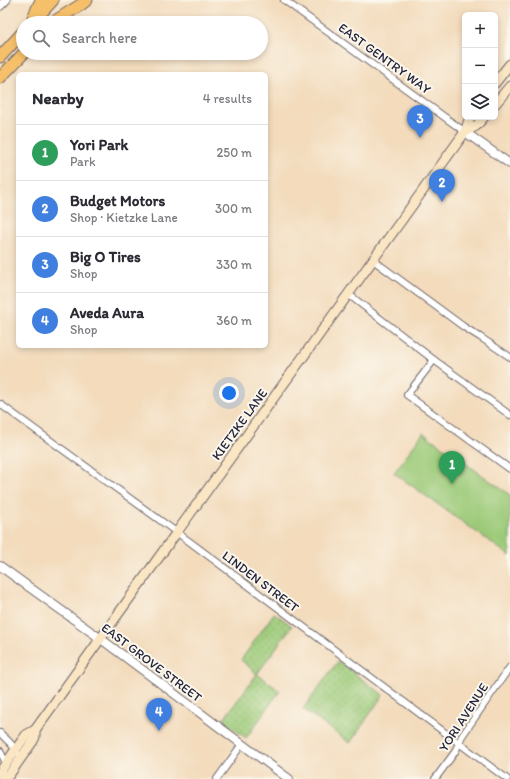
<!DOCTYPE html>
<html lang="en">
<head>
<meta charset="utf-8">
<style>
	body { margin:0; font-family:Itim,sans-serif; background:#f7f7f7; color:#2b2b33 }
	.controls { position:absolute; right:12px; top:12px; display:grid; overflow:hidden; border-radius:6px; box-shadow:0 2px 6px #0003 }
	.controls button { width:36px; height:36px; display:grid; place-items:center; padding:0; border:0; border-bottom:1px solid #e1e1e2; background:#fff; color:#2b2b33; font:20px sans-serif }
	.you { position:absolute; left:229px; top:393px; width:14px; height:14px; margin:-10px; border:3px solid #fff; border-radius:50%; background:#1a73e8; box-shadow:0 0 0 6px #1a73e833 }
	.badge { display:grid; place-items:center; width:26px; height:26px; border-radius:50%; background:#1f6fb2; color:#fff; font-size:13px; font-weight:700 }
	.pin { position:absolute; translate:-50% -33px; filter:drop-shadow(0 1px 2px #0008) }
	.pin::after { content:''; position:absolute; top:21px; width:14px; height:12px; background:inherit; clip-path:polygon(0 0,100% 0,50% 100%) }
	.list { margin:0; padding:0; list-style:none }
	h2 { display:flex; justify-content:space-between; align-items:center; height:52px; margin:0; padding:0 16px; font-size:17px }
	h2 small { font-size:13px; font-weight:400; color:#7c7c81 }
	.list li { display:grid; grid-template-columns:26px 1fr auto; gap:12px; align-items:center; box-sizing:border-box; height:56px; padding:0 16px; border-top:1px solid #e1e1e2 }
	.list b { display:block; font-size:15px; white-space:nowrap }
	.list p { margin:0; font-size:13px; white-space:nowrap; color:#7c7c81 }
	.list em { font-size:13px; font-style:normal; color:#7c7c81 }
	.icon { flex:none; width:22px; height:22px; fill:none; stroke:currentColor; stroke-width:2; stroke-linecap:round; stroke-linejoin:round }
	.map { position:relative; flex:none; width:510px; height:779px; overflow:hidden }
	.search { position:absolute; background:#fff; box-shadow:0 2px 6px #0003; left:16px; top:16px; width:252px; height:44px; display:flex; align-items:center; gap:10px; box-sizing:border-box; padding:0 14px; border-radius:22px; color:#7c7c81; font-size:15px }
	.panel { position:absolute; background:#fff; box-shadow:0 2px 6px #0003; left:16px; top:72px; width:252px; height:276px; border-radius:6px }
	.map>svg:first-child { display:block }
	.grass { fill:url(#grass-dots); stroke:#5f765a }
	.park { fill:#9cca78; stroke:#5f765a }
	.lines { fill:none; stroke-linecap:round; stroke-linejoin:round }
	.minor-casing { stroke:#6b6368; stroke-width:8 }
	.tertiary-casing { stroke:#6b6368; stroke-width:10 }
	.secondary-casing { stroke:#6b6368; stroke-width:11 }
	.motorway-casing { stroke:#6b6368; stroke-width:13 }
	.minor { stroke:#fff; stroke-width:6 }
	.tertiary { stroke:#fff; stroke-width:8 }
	.secondary { stroke:#fbe6c4; stroke-width:9 }
	.motorway { stroke:#f6c06b; stroke-width:11 }
	.labels { text-anchor:middle; stroke-width:4; stroke-linejoin:round; paint-order:stroke }
	.street-label { font-size:13px; fill:#22223b; stroke:#fbf7ec }
</style>
</head>
<body>
<div class="map">
<svg width="510" height="779" viewBox="0 0 510 779">
	<defs>
		<pattern id="grass-dots" width="8" height="8" patternUnits="userSpaceOnUse"><rect width="8" height="8" fill="#9cca78"/><path d="M2 2h.1M6 6h.1" fill="none" stroke="#86ad69" stroke-width="1.8" stroke-linecap="round"/></pattern>
	</defs>
	<rect width="100%" height="100%" fill="#fbf7ec"/>
	<filter id="ink" filterUnits="userSpaceOnUse"><feTurbulence type="fractalNoise" baseFrequency=".025" numOctaves="2"/><feDisplacementMap in="SourceGraphic" scale="8" xChannelSelector="R" yChannelSelector="G"/><feConvolveMatrix kernelMatrix="1 2 1 2 8 2 1 2 1" color-interpolation-filters="sRGB"/></filter>
	<filter id="wash" filterUnits="userSpaceOnUse"><feTurbulence type="fractalNoise" baseFrequency=".012" numOctaves="4" result="noise"/><feDisplacementMap in="SourceGraphic" scale="16" xChannelSelector="R" yChannelSelector="G"/><feGaussianBlur stdDeviation="0.9" result="paint"/><feColorMatrix in="noise" values="0 0 0 0 0 0 0 0 0 0 0 0 0 0 0 0 0 1.4 0 .05"/><feComposite in="paint" operator="in"/></filter>
	<g filter="url(#wash)">
		<rect width="100%" height="100%" fill="#f3dbbc"/>
		<!-- grass -->
		<g class="grass">
			<polygon points="274,613 292,626 257,674 280,691 246,738 223,720 257,674 241,660"/>
			<polygon points="338,661 383,695 350,743 303,709"/>
		</g>
		<!-- park -->
		<polygon class="park" points="423,433 510,495 510,556 394,473"/>
	</g>
	<g filter="url(#ink)">
		<g class="lines">
			<!-- minor casing -->
			<g class="minor-casing">
				<g id="minor">
					<polyline points="284,0 465,132"/>
					<polyline points="373,260 464,327 480,337 510,357"/>
					<polyline points="348,294 434,360 510,415"/>
					<polyline points="434,360 407,395 510,469"/>
					<polyline points="0,404 190,542 507,779"/>
					<path d="M0 733C6 739 14 745 17 753"/>
					<polyline points="0,751 6,763"/>
					<polyline points="217,779 242,744"/>
					<polyline points="435,779 455,752 462,736 510,667"/>
				</g>
			</g>
			<!-- tertiary casing -->
			<g class="tertiary-casing">
				<g id="tertiary">
					<polyline points="0,6 6,0"/>
					<polyline points="465,132 510,164"/>
					<polyline points="0,566 101,639 289,779"/>
				</g>
			</g>
			<!-- secondary casing -->
			<g class="secondary-casing">
				<g id="secondary">
					<polyline points="495,83 510,64"/>
					<polyline points="495,104 510,86"/>
					<polyline points="465,132 476,126 484,117"/>
					<path d="M0 774 2 769 26 735 35 730C83 664 130 598 177 532 273 398 369 265 465 132L470 117"/>
					<polyline points="3,779 9,775 33,741 35,737 35,730"/>
				</g>
			</g>
			<!-- motorway casing -->
			<g class="motorway-casing">
				<g id="motorway">
					<polyline points="33,18 41,0"/>
					<polyline points="32,23 53,0"/>
					<polyline points="52,23 82,4 87,0"/>
					<polyline points="0,57 23,32"/>
					<polyline points="0,78 24,53"/>
				</g>
			</g>
			<!-- minor -->
			<use href="#minor" class="minor"/>
			<!-- tertiary -->
			<use href="#tertiary" class="tertiary"/>
			<!-- secondary -->
			<use href="#secondary" class="secondary"/>
			<!-- motorway -->
			<use href="#motorway" class="motorway"/>
		</g>
	</g>
	<g class="labels">
		<!-- street labels -->
		<g class="street-label">
			<text transform="translate(385 58) rotate(36)" y="5">EAST GENTRY WAY</text>
			<text transform="translate(239 424) rotate(-54)" y="5">KIETZKE LANE</text>
			<text transform="translate(261 581) rotate(37)" y="5">LINDEN STREET</text>
			<text transform="translate(152 662) rotate(37)" y="5">EAST GROVE STREET</text>
			<text transform="translate(463 717) rotate(-57)" y="5">YORI AVENUE</text>
		</g>
	</g>
</svg>
<div class="controls">
<button>+</button>
<button>−</button>
<button><svg class="icon" aria-label="layers" viewBox="0 0 24 24"><path d="M12 4l9 5-9 5-9-5zM3 14l9 5 9-5"/></svg></button>
</div>
<div class="you"></div>
<div class="pin badge" style="left:452px;top:484px;background:#2e9e5b">1</div>
<div class="pin badge" style="left:442px;top:202px;background:#3f7fe0">2</div>
<div class="pin badge" style="left:420px;top:138px;background:#3f7fe0">3</div>
<div class="pin badge" style="left:159px;top:731px;background:#3f7fe0">4</div>
<div class="search"><svg class="icon" aria-label="search" viewBox="0 0 24 24"><circle cx="10" cy="10" r="6"/><path d="M15 15l6 6"/></svg>Search here</div>
<section class="panel">
<h2>Nearby<small>4 results</small></h2>
<ul class="list">
<li><span class="badge" style="background:#2e9e5b">1</span><div><b>Yori Park</b><p>Park</p></div><em>250 m</em></li>
<li><span class="badge" style="background:#3f7fe0">2</span><div><b>Budget Motors</b><p>Shop · Kietzke Lane</p></div><em>300 m</em></li>
<li><span class="badge" style="background:#3f7fe0">3</span><div><b>Big O Tires</b><p>Shop</p></div><em>330 m</em></li>
<li><span class="badge" style="background:#3f7fe0">4</span><div><b>Aveda Aura</b><p>Shop</p></div><em>360 m</em></li>
</ul>
</section>
</div>
</body>
</html>
